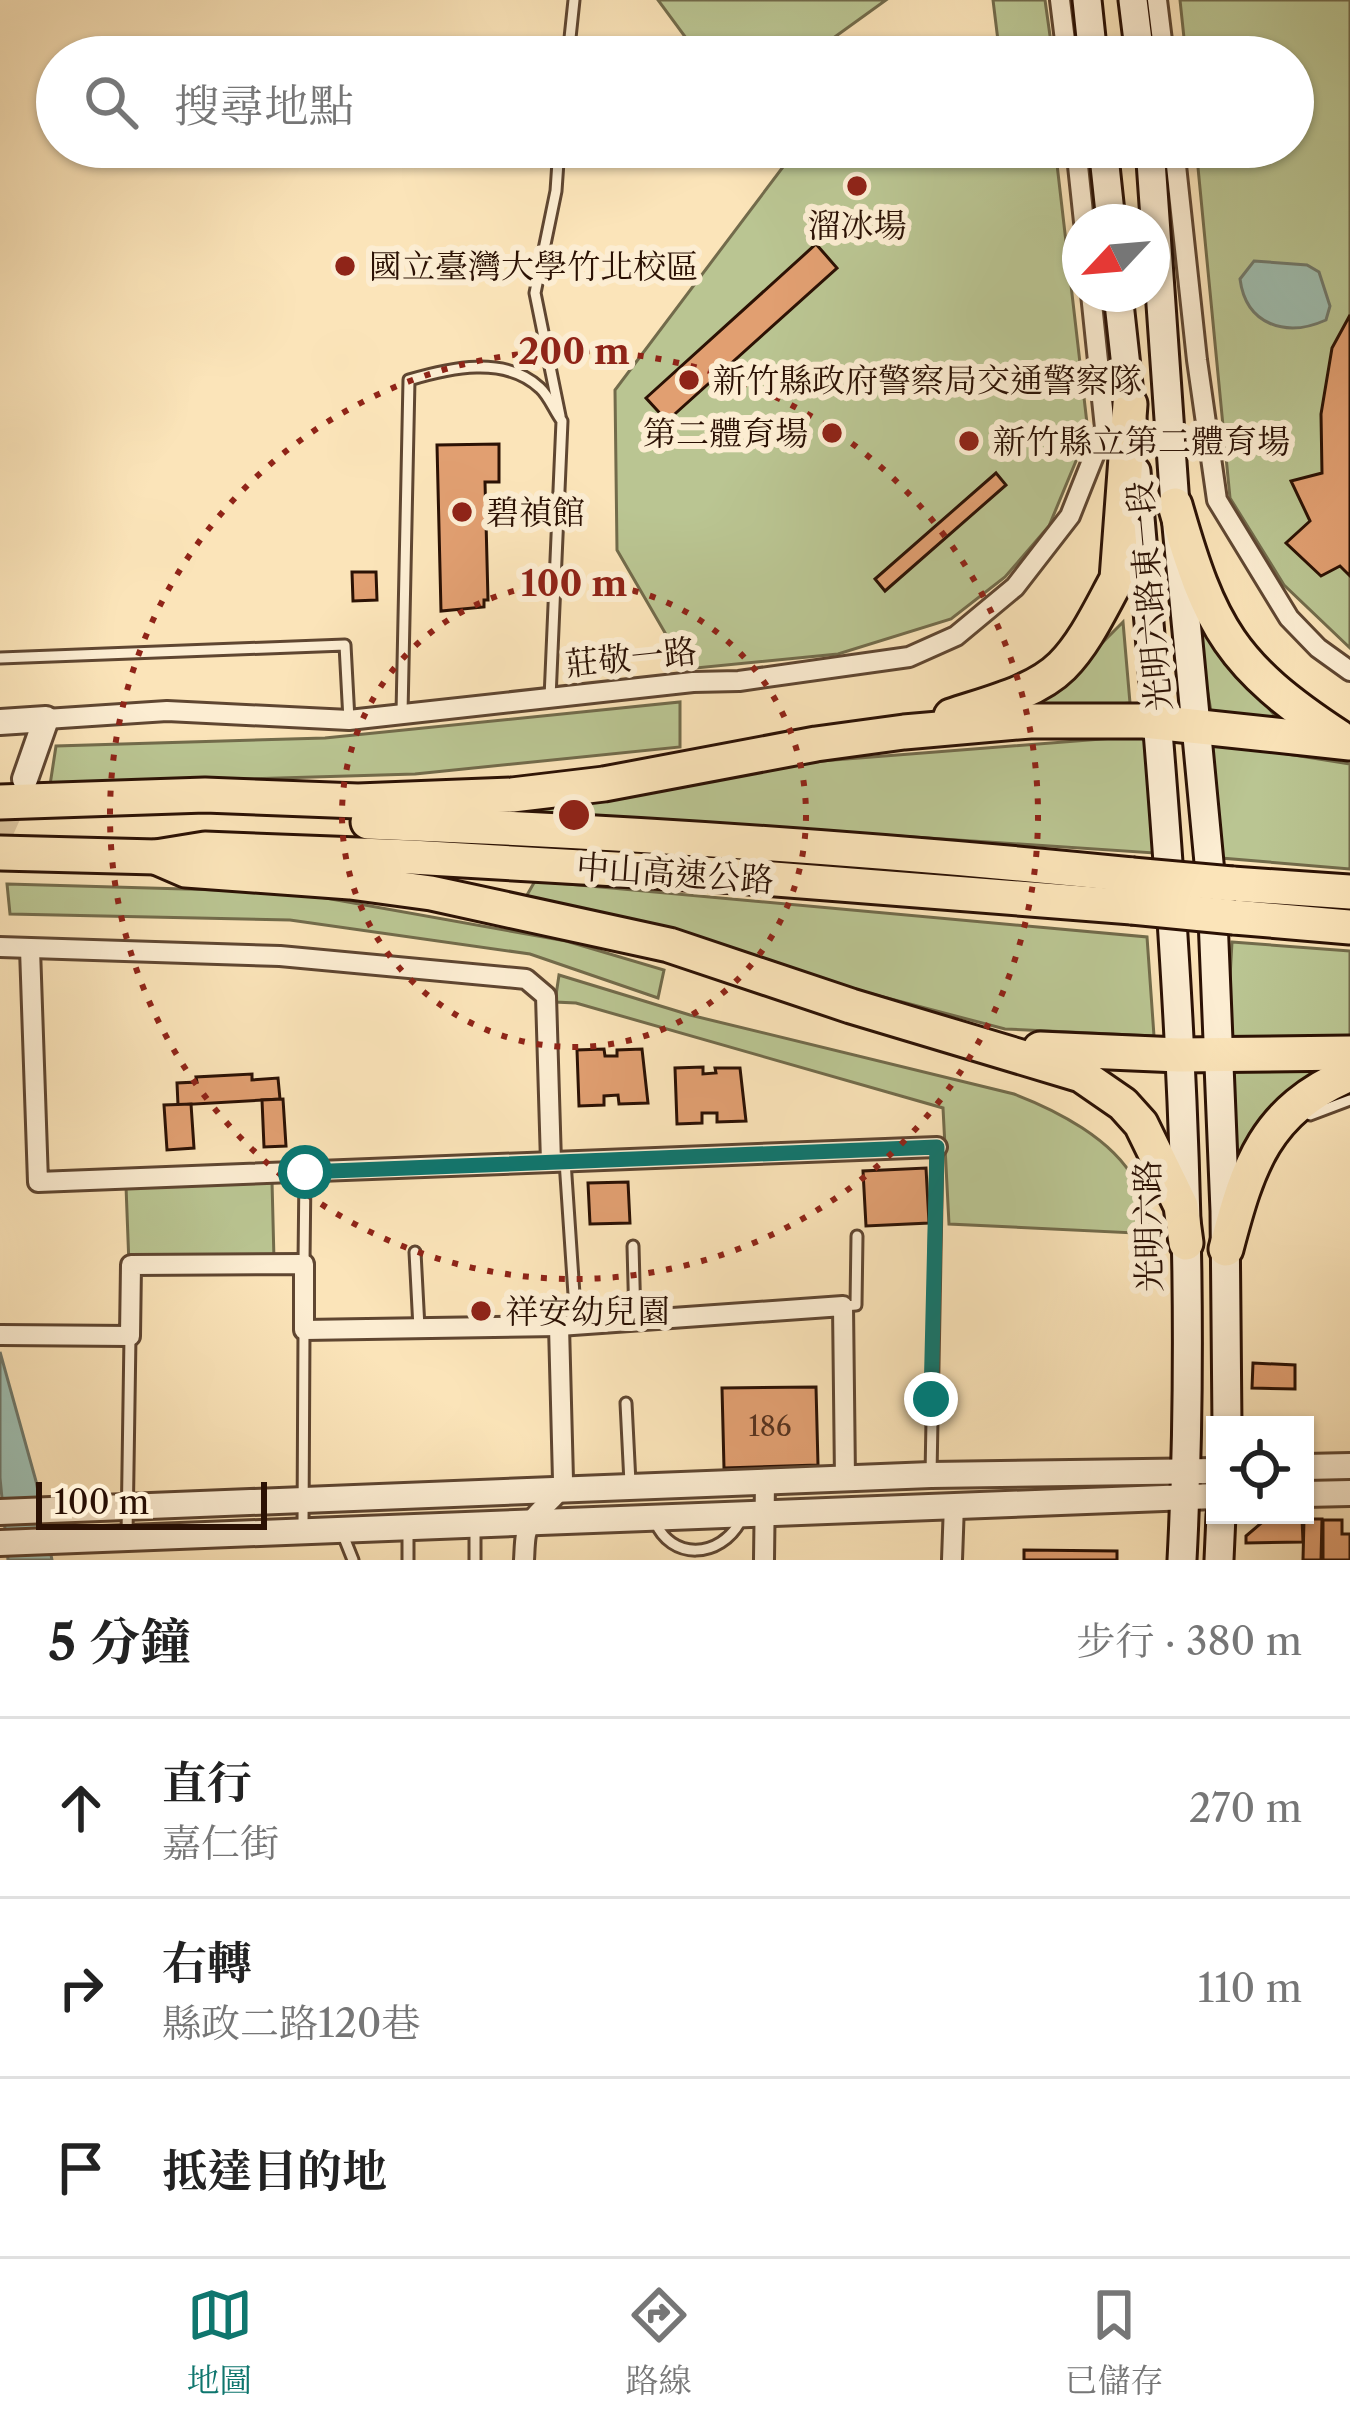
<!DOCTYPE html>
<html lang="zh-TW">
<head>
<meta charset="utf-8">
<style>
	body { margin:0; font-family:"Libre Caslon Text","Noto Serif TC",serif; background:#f6f6f6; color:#222 }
	.controls { position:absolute; right:36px; bottom:36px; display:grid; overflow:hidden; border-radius:0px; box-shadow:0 3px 9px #0004 }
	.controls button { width:108px; height:108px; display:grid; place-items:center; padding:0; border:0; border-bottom:3px solid #e0e0e0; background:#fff; color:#222; font:60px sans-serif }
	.compass { position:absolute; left:1062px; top:204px; width:108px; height:108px; border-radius:50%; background:#fff; box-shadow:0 3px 9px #0004; rotate:244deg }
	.scale { position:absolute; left:36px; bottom:30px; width:231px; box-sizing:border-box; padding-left:12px; border:6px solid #2b1104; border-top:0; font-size:33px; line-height:42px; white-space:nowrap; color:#2b1104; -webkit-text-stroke:9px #fcedd2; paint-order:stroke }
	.stop { position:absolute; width:36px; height:36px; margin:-27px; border:9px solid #0f766e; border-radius:50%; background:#fff }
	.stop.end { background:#0f766e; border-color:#fff; box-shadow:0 3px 12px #0008 }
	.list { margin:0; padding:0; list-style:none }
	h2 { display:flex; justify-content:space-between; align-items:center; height:156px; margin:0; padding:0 48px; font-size:51px }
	h2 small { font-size:39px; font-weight:400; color:#767676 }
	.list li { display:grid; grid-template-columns:78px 1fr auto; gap:36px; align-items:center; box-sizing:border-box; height:180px; padding:0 48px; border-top:3px solid #e0e0e0 }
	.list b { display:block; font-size:45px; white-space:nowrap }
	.list p { margin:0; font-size:39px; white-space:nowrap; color:#767676 }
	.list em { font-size:39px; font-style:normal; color:#767676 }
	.icon { flex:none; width:66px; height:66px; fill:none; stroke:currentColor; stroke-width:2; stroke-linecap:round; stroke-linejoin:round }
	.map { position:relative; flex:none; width:1350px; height:1560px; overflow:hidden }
	.search { position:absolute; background:#fff; box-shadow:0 3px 9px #0004; left:36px; right:36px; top:36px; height:132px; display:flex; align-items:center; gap:30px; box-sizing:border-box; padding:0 42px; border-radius:66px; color:#767676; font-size:45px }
	.sheet { height:696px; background:#fff }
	nav { display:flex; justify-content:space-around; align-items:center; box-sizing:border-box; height:168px; border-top:3px solid #e0e0e0; background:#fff; font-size:33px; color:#767676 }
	nav a { display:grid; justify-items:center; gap:6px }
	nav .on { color:#0f766e }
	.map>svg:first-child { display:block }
	.green { fill:#bac592; stroke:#726b4b; stroke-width:3 }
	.water { fill:#9fbeb0; stroke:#71796b; stroke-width:3 }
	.building { fill:#e19f71; stroke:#2b1104; stroke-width:3 }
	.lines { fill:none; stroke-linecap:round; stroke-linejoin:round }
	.tertiary-tunnel { stroke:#dcc49e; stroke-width:24; stroke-dasharray:24 12; stroke-linecap:butt }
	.service-casing { stroke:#5f4631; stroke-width:15 }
	.minor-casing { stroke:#5f4631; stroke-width:24 }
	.tertiary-casing { stroke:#5f4631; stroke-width:30 }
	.secondary-casing { stroke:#2b1104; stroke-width:33 }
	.motorway-casing { stroke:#2b1104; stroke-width:39 }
	.service { stroke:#fcedd2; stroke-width:9 }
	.minor { stroke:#fcedd2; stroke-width:18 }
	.tertiary { stroke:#fcedd2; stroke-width:24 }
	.secondary { stroke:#fcedd2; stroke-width:27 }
	.motorway { stroke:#fbe4b9; stroke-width:33 }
	.motorway-bridge-casing { stroke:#2b1104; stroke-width:39; stroke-linecap:butt }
	.motorway-bridge { stroke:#fbe4b9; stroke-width:33 }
	.route { stroke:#0f766e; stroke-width:15 }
	.ring { fill:none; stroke:#8f2418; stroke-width:6; stroke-dasharray:6 12 }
	.poi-dot { fill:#8f2418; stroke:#fcedd2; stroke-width:4.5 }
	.labels { text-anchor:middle; stroke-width:12; stroke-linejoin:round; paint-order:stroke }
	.number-label { font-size:27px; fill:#58341f }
	.poi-label { font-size:33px; fill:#2b1104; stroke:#fcedd2; text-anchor:start }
	.street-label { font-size:33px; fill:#2b1104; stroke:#fcedd2 }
	.centre { fill:#8f2418; stroke:#fcedd2; stroke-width:6 }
	.ring-label { font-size:36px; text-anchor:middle; font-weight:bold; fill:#8f2418; stroke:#fcedd2; stroke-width:12; stroke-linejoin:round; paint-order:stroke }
</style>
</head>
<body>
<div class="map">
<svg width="1350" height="1560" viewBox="0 0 1350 1560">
	<rect width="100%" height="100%" fill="#fbe4b9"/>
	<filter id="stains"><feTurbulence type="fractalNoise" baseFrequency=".00167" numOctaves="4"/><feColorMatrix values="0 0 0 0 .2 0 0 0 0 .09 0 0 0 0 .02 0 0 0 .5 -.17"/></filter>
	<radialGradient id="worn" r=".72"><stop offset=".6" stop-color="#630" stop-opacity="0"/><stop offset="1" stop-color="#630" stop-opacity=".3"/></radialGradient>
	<!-- green -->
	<g class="green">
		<polygon points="658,0 886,0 807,57 700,57"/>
		<polygon points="993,0 1045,0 1053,57 1000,57"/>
		<polygon points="1180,0 1350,0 1350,648 1284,585 1230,498 1196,147 1293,147 1293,57 1186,57"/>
		<polygon points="798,147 1055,147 1088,432 1049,526 1005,577 951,619 838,654 686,669 617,550 615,390"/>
		<polygon points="1194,617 1281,723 1211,711"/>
		<polygon points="1123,622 1130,703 1009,715 1083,662"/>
		<polygon points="680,702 680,747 415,774 50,785 56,746 325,738"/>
		<polygon points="1152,735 1154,853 491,809 821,761"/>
		<polygon points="1212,742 1350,764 1350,869 1221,858"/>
		<polygon points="535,881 1147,937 1154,1036 1005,1029 523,902"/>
		<polygon points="7,884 292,892 566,941 664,970 658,998 530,954 290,920 10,914"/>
		<polygon points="1232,942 1350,951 1350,1042 1226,1049"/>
		<path d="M559 975 690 1015 1014 1094C1056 1110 1113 1139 1135 1181 1143 1198 1149 1217 1155 1234L949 1224 943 1108 576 1003 555 1002Z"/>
		<path d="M1343 1060C1284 1089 1266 1110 1232 1165L1231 1062Z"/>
		<polygon points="272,1181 274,1260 129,1265 126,1186"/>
	</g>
	<!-- water -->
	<g class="water">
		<path d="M1254 261 1307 265 1319 272 1330 306 1326 320C1286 338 1246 325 1240 279Z"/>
		<polygon points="0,1352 36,1481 52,1560 8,1560 0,1478"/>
	</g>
	<!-- building -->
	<g class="building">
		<polygon points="816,244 837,268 667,421 646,398"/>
		<polygon points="1350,315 1350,576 1340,566 1321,576 1286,543 1310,521 1291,481 1322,473 1321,414 1332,348"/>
		<polygon points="499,444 499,482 485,482 488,600 484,600 484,607 441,611 437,445"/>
		<polygon points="996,473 1006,485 885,591 875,579"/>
		<polygon points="352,572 376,572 377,600 353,601"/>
		<polygon points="604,1049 605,1056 617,1056 617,1050 642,1049 648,1103 619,1104 618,1095 604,1096 604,1105 579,1106 577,1050"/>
		<polygon points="703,1067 703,1074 716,1073 715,1068 740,1068 746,1121 717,1122 717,1113 702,1113 702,1123 677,1124 675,1068"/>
		<polygon points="252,1074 252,1080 278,1078 280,1099 178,1105 177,1083 197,1082 196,1077"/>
		<polygon points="283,1099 286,1146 264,1147 262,1100"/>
		<polygon points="191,1104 194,1148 167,1150 164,1105"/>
		<polygon points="926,1168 929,1223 866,1226 863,1171"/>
		<polygon points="628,1182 630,1223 590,1224 588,1183"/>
		<polygon points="1253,1363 1295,1365 1295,1389 1252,1388"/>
		<polygon points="816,1387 818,1465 724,1468 722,1388"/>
		<polygon points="1302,1518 1303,1542 1246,1543 1246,1536 1266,1519"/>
		<polygon points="1304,1519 1322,1519 1321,1560 1303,1560"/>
		<polygon points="1323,1520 1342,1520 1342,1534 1350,1534 1350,1560 1323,1560"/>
		<polygon points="1024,1550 1117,1551 1117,1560 1024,1560"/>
	</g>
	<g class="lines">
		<!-- tertiary-tunnel -->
		<polyline class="tertiary-tunnel" points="0,835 19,792"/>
		<!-- service casing -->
		<g class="service-casing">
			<g id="service">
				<polyline points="568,57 574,0"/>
				<polyline points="559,147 556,191 535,293 560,416"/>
				<polyline points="0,658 345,645 349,720"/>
				<path d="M402 713 409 380C449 368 505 355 540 388 549 396 555 412 562 421L550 698"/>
				<polyline points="1310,1115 1350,1100"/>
				<polyline points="565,1161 576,1324"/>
				<polyline points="633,1246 635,1320"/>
				<polyline points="415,1252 419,1328"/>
				<polyline points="304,1262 305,1172"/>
				<polyline points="843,1306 856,1305 857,1236"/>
				<polyline points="626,1403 630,1483"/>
				<polyline points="931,1475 937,1147"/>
				<path d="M655 1521C670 1560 720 1560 741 1520"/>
				<polyline points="303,1528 304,1330"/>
				<polyline points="127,1535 130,1336"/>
				<polyline points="343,1535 353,1560"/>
				<polyline points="408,1560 408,1532"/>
				<polyline points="475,1560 475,1529"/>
			</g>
		</g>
		<!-- minor casing -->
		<g class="minor-casing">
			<g id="minor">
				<polyline points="1060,0 1067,57"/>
				<polyline points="1157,0 1164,57"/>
				<polyline points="1076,147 1084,222"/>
				<polyline points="1174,147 1197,360 1217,500 1289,618 1318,648 1350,671"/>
				<polyline points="46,719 167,711 349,720 693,682 739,681 909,657 956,636 1015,587 1070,516 1105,428 1091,294"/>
				<polyline points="0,947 280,956 526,979 546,996 551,1162"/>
				<polyline points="30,949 38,1182 937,1147"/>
				<polyline points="0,1335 130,1336 131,1265 304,1264 304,1330 559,1326 843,1306 845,1479"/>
				<path d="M524 1560C525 1546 524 1531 532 1520 543 1504 559 1499 563 1480L559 1326"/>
				<polyline points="764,1560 765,1482"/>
				<polyline points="952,1560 954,1504"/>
			</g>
		</g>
		<!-- tertiary casing -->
		<g class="tertiary-casing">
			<g id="tertiary">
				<polyline points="0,722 46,719 25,779"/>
				<polyline points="1305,1467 1350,1466"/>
				<polyline points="1305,1494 1350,1493"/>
				<polyline points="0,1512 931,1475 1215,1471"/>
				<polyline points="0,1543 1215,1496"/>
			</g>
		</g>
		<!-- secondary casing -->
		<g class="secondary-casing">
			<g id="secondary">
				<polyline points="1087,0 1093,57"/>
				<polyline points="1133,0 1140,57"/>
				<polyline points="1103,147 1111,222"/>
				<polyline points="1150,147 1175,505 1212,894 1225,1211 1227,1425"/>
				<polyline points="1118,294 1132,421"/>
				<path d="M1136 471C1167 833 1201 1197 1182 1560"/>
				<polyline points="1219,1560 1221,1515"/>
			</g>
		</g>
		<!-- motorway casing -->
		<g class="motorway-casing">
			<g id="motorway">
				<path d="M1175 505C1210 628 1231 666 1339 737"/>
				<path d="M951 716C986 704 1035 693 1062 666 1085 643 1101 608 1117 579L1130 404"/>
				<polyline points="0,802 205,795 358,801 512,795 604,784 816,744 904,732 1030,721 1144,721 1350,743"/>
				<path d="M368 822C623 832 878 849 1132 875"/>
				<polyline points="0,853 156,857 205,849 411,857 737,876 1132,907"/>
				<polyline points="156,857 186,870 350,882 431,893 669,945 851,1006 1081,1075 1123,1104 1141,1124 1181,1206 1186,1243"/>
				<polyline points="1232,884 1350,892"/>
				<polyline points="1234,917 1350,927"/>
				<polyline points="1040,1049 1179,1055 1350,1053"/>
				<path d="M1226 1249C1248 1165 1265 1110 1350 1074"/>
			</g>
		</g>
		<!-- service -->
		<use href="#service" class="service"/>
		<!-- minor -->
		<use href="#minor" class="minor"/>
		<!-- tertiary -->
		<use href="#tertiary" class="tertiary"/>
		<!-- secondary -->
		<use href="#secondary" class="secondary"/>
		<!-- motorway -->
		<use href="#motorway" class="motorway"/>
		<!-- motorway-bridge casing -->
		<g class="motorway-bridge-casing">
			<g id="motorway-bridge">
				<polyline points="1132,875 1232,884"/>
				<polyline points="1132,907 1234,917"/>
			</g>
		</g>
		<!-- motorway-bridge -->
		<use href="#motorway-bridge" class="motorway-bridge"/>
	</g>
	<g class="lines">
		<!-- route -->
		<polyline class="route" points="305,1172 937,1147 931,1399"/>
	</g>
	<!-- distance rings -->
	<g class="ring">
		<circle cx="574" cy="815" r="232"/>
		<circle cx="574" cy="815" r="464"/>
	</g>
	<!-- markers -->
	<g class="poi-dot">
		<circle cx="857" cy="186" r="12"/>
		<circle cx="345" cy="266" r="12"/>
		<circle cx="689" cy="380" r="12"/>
		<circle cx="832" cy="433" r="12"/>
		<circle cx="969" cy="441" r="12"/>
		<circle cx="462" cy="512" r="12"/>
		<circle cx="481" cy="1311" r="12"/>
	</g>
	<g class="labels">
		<!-- number labels -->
		<g class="number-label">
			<text x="770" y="1436">186</text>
		</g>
		<!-- poi labels -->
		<g class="poi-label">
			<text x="857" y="237" text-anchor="middle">溜冰場</text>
			<text x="369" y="278">國立臺灣大學竹北校區</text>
			<text x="713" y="392">新竹縣政府警察局交通警察隊</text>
			<text x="808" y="445" text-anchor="end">第二體育場</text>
			<text x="993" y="453">新竹縣立第二體育場</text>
			<text x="486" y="524">碧禎館</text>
			<text x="505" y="1323">祥安幼兒園</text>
		</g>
		<!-- street labels -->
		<g class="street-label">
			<text transform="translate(1149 596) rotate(-95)" y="12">光明六路東一段</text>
			<text transform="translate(631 657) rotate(-6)" y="12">莊敬一路</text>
			<text transform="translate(675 873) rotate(4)" y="12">中山高速公路</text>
			<text transform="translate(1148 1226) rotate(-91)" y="12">光明六路</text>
		</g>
	</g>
	<circle cx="574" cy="815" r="18" class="centre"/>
	<g class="ring-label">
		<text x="574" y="364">200 m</text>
		<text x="574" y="596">100 m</text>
	</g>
	<rect width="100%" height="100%" filter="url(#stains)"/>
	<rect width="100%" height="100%" fill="url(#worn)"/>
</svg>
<div class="controls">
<button><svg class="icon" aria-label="locate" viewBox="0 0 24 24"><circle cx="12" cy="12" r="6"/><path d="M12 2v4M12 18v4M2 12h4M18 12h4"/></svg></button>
</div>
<svg class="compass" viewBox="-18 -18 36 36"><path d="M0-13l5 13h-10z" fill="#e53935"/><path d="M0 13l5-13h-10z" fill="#767676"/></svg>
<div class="scale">100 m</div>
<div class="stop" style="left:305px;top:1172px"></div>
<div class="stop end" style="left:931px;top:1399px"></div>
<div class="search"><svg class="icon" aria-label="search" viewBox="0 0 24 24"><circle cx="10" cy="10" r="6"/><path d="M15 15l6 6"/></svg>搜尋地點</div>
</div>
<section class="sheet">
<h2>5 分鐘<small>步行 · 380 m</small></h2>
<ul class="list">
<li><svg class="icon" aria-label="ahead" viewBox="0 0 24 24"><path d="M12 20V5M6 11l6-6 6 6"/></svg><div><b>直行</b><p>嘉仁街</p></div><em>270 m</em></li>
<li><svg class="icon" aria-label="right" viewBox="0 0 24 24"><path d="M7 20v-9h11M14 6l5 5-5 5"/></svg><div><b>右轉</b><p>縣政二路120巷</p></div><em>110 m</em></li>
<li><svg class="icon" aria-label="arrive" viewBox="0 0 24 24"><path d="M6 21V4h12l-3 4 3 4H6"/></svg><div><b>抵達目的地</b></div></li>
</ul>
</section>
<nav>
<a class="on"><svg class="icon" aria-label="map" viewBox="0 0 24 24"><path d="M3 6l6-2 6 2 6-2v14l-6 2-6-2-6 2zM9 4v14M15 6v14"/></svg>地圖</a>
<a><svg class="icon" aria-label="directions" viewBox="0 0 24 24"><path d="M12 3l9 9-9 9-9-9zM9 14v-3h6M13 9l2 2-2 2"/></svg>路線</a>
<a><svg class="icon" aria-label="saved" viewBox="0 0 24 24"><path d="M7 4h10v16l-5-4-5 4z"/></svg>已儲存</a>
</nav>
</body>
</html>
